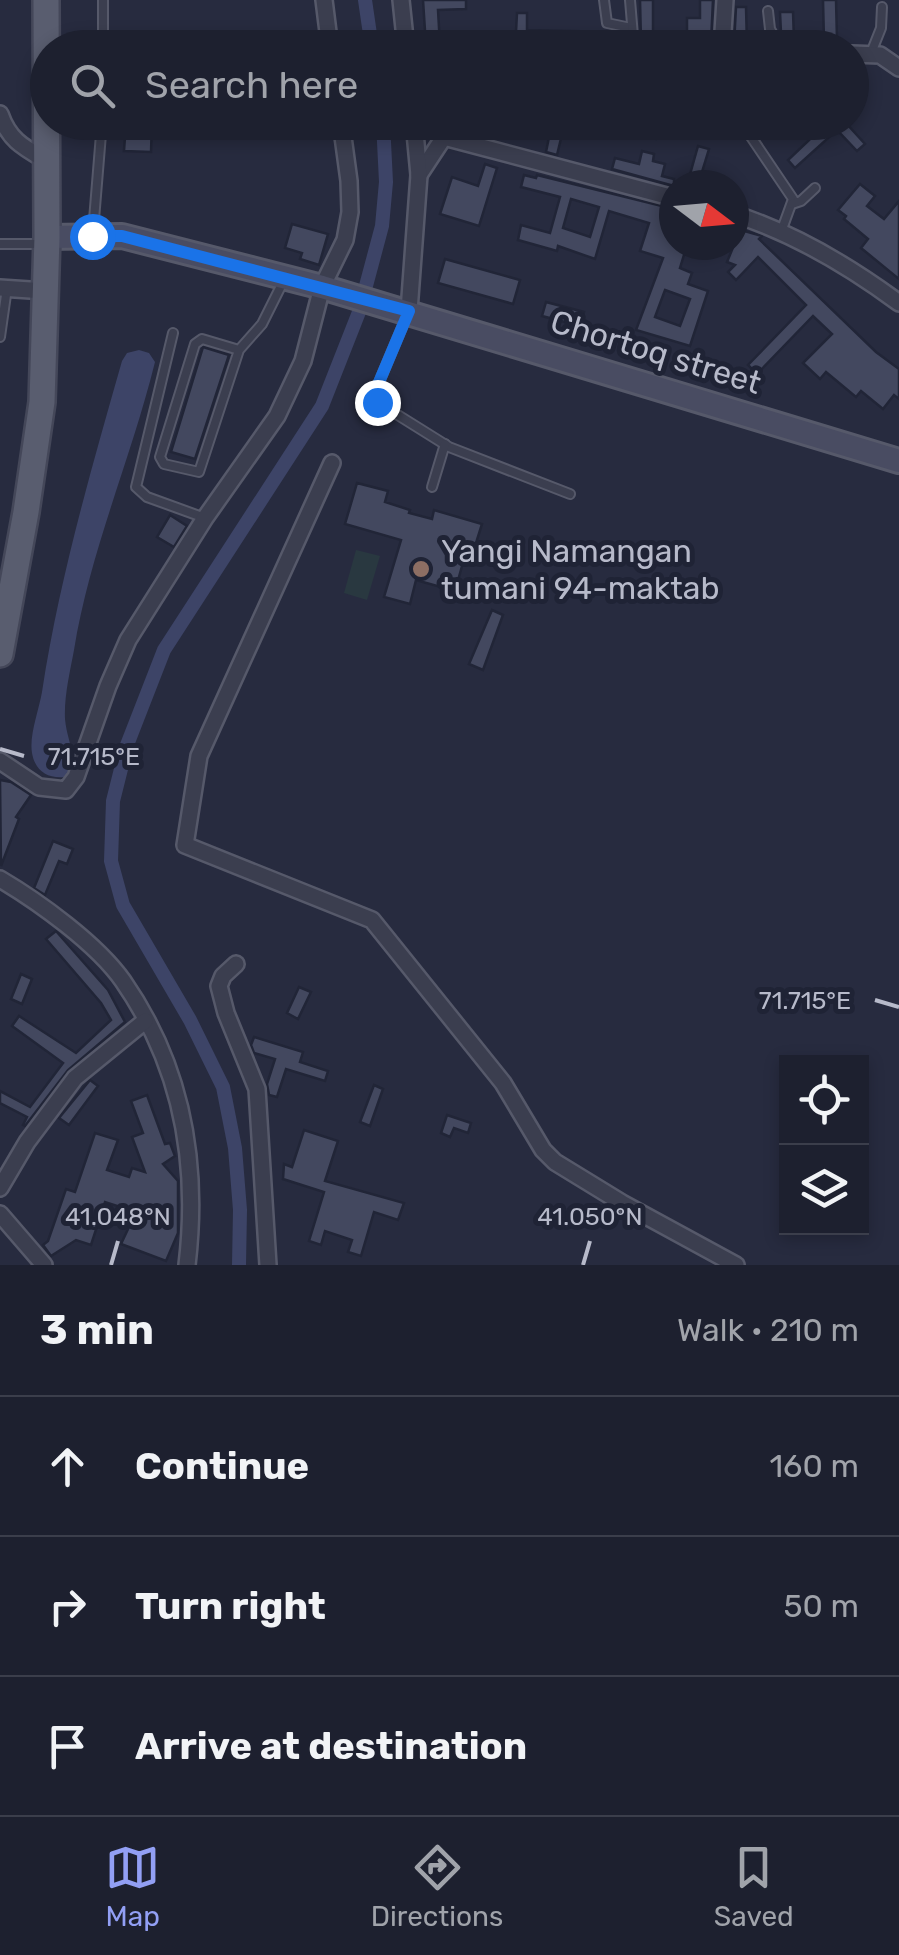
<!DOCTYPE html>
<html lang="en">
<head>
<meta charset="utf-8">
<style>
	body { margin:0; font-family:Rubik,sans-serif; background:#252837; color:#f1f3f6 }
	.controls { position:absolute; right:30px; bottom:30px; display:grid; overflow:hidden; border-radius:0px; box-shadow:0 5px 15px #0003 }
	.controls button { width:90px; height:90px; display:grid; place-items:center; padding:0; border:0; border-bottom:2px solid #3b3e4b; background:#1d202f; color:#f1f3f6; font:50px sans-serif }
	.compass { position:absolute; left:659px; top:170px; width:90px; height:90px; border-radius:50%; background:#1d202f; box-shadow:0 5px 15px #0003; rotate:106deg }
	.stop { position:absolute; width:30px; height:30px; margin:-22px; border:8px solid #1a73e8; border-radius:50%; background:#fff }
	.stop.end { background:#1a73e8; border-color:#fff; box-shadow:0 2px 10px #0008 }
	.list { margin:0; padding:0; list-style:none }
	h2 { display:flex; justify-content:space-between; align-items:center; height:130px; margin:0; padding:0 40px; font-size:42px }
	h2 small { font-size:32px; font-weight:400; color:#a0a3aa }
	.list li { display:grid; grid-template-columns:65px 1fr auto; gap:30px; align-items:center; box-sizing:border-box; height:140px; padding:0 40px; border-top:2px solid #3b3e4b }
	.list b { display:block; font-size:38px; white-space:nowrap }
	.list em { font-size:32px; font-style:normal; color:#a0a3aa }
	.icon { flex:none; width:55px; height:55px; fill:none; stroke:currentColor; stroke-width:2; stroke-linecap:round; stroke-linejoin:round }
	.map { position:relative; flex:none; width:899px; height:1265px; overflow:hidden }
	.search { position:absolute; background:#1d202f; box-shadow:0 5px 15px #0003; left:30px; right:30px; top:30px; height:110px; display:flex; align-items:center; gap:25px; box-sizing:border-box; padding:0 35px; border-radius:55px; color:#a0a3aa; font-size:38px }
	.sheet { height:550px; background:#1d202f }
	nav { display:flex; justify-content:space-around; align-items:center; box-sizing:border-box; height:140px; border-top:2px solid #3b3e4b; background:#1d202f; font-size:28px; color:#a0a3aa }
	nav a { display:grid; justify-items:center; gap:5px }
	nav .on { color:#929ff4 }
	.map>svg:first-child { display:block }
	.green { fill:#293840 }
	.water { fill:#3d4467 }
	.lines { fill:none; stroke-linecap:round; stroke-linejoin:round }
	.canal { stroke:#3d4467; stroke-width:14 }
	.building { fill:#43485f; stroke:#212537; stroke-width:2.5; fill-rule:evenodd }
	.service-casing { stroke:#56596a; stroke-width:12 }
	.minor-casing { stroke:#56596a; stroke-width:20 }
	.secondary-casing { stroke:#56596a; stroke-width:28 }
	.primary-casing { stroke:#444759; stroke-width:30 }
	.service { stroke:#3b3e4f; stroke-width:8 }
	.minor { stroke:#3b3e4f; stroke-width:15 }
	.secondary { stroke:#494c62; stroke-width:22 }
	.primary { stroke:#595d6f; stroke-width:25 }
	.route { stroke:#1a73e8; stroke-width:12 }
	.ticks { fill:none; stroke:#b7baca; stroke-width:4 }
	.education-dot { fill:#8d6e63; stroke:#1f2335; stroke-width:4 }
	.labels { text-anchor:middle; stroke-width:10; stroke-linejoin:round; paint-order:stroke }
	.street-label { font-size:32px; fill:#b7baca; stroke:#1f2335 }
	.poi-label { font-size:32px; fill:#b7baca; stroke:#1f2335; text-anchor:start }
	.ticks-label { font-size:25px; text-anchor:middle; fill:#b7baca; stroke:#1f2335; stroke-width:10; stroke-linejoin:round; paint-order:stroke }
</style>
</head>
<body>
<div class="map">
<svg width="899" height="1265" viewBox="0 0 899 1265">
	<rect width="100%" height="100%" fill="#272b3f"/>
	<!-- green -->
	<polygon class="green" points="356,550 380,556 367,600 344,593"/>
	<!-- water -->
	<path class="water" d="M139 350 149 353 155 362C131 459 90 551 74 650 70 672 64 696 65 719 67 742 79 755 65 777 48 779 35 771 32 753 29 735 39 710 42 692 59 580 91 470 122 361L127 353Z"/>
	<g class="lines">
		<!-- canal -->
		<g class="canal">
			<polyline points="365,0 372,48"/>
			<polyline points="239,1265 240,1210 235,1148 223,1087 190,1020 123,905 111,861 113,801 127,745 164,650 322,406 359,312 382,226 386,182 383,122"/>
		</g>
	</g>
	<!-- building -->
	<g class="building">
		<polygon points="423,0 466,0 466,9 438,10 440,45 426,46"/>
		<polygon points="640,0 653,0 653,40 641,40"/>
		<polygon points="700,0 713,0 711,42 687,42 687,18 700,18"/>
		<polygon points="823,0 836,0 837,40 824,41"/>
		<polygon points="736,7 746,7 747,45 734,45"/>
		<polygon points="780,12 793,12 794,40 785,40 781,33"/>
		<polygon points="517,13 527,13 527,30 613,32 617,33 617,42 489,45 489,33 516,32"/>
		<polygon points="126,122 152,122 151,152 124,151"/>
		<polygon points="552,122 565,122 557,155 546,152"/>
		<polygon points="625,122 660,122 656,139 644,135 645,132 625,127"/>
		<polygon points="828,122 845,122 865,144 857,151 837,130 795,168 788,160"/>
		<polygon points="698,146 709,149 698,185 687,185"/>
		<polygon points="642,151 654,154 653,161 665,164 662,176 674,179 674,186 612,169 615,158 639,164"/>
		<polygon points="485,164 497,168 479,226 440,214 452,177 478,186"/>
		<path d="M524 175 536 178 537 175 674 209V245H687L680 268 692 273 688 284 708 291 690 346 636 330 663 258 640 251 649 223 609 211 595 259 558 246 557 251 518 240 521 225 550 233 560 197 521 187ZM571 199 599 207 590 237 563 228ZM665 290 690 299 680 326 655 317Z"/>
		<polygon points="860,184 875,196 867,206 884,219 899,201 899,279 861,248 868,239 844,219 846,216 838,210"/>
		<polygon points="292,224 328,234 319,265 300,259 302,253 285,248"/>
		<polygon points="734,228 762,236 759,239 876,352 899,369 899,399 894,395 883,409 861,391 856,397 826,372 820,379 803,363 832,334 813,316 757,374 748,365 806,305 758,257 736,280 728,272 735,265 727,262 734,245"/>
		<polygon points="445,259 520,280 513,304 438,283"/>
		<polygon points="546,302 584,312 580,326 542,316"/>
		<polygon points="203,347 229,355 195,459 171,452"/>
		<polygon points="357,483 388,491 385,502 410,510 409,513 432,519 434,510 482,524 476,543 482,544 478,556 466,552 455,591 416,580 410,604 384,597 401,540 345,524"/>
		<polygon points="170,515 187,526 174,547 157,537"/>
		<polygon points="492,610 503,615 483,670 469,664"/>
		<polygon points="0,780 11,782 31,795 16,817 19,819 1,866"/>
		<polygon points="53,841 73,849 67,864 59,861 45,895 34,888"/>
		<polygon points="56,931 108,990 125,1022 68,1070 25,1126 23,1125 27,1117 0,1103 0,1091 30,1107 63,1063 12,1026 19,1016 76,1053 111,1020 101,1003 46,939"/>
		<polygon points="21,974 32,979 22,1004 11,999"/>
		<polygon points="299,987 311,992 298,1019 287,1013"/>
		<polygon points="254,1037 303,1052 300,1062 328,1071 325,1081 286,1069 277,1097 269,1095 267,1084 275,1059 254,1053 251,1045"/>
		<polygon points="90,1080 98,1086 69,1125 59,1118"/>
		<polygon points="374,1085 383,1089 370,1126 360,1122"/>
		<polygon points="147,1095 165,1144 170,1143 175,1156 163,1164 178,1181 178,1233 166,1261 121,1244 136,1212 105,1202 91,1245 76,1240 51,1256 43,1245 48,1241 66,1189 75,1192 95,1133 118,1140 107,1170 129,1177 132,1168 145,1172 132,1137 143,1133 131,1101"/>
		<polygon points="447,1115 471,1123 468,1133 454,1128 450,1137 441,1133"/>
		<polygon points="304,1130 338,1141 325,1181 404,1203 398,1220 374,1212 361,1256 348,1252 352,1240 325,1231 321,1245 309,1241 324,1192 283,1179 284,1164 292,1167"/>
	</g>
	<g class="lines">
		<!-- service casing -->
		<g class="service-casing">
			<g id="service">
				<polyline points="103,0 103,48"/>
				<polyline points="604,0 607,23 631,28"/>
				<polyline points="630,0 634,48"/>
				<polyline points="768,11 770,29 781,48"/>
				<polyline points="136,48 164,42 171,48"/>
				<polyline points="871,53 881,28 882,7"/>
				<polyline points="741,122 793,199 781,232"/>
				<polyline points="792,204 801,201 815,188"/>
				<polyline points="93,232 102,122"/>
				<polyline points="0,244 42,244"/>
				<polyline points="406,318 377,387 377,402 449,447 570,494"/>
				<polyline points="173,333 136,487 147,497 205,518"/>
				<polyline points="0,337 7,288"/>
				<polyline points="239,350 202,339 195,344 160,457 164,464 199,472 239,350 262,324 283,282"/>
				<polyline points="432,487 445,444"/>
			</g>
		</g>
		<!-- minor casing -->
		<g class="minor-casing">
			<g id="minor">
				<polyline points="324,0 330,48"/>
				<polyline points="401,0 406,48"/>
				<polyline points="722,48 725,0"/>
				<polyline points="852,54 880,55 899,68"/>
				<path d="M0 114C9 140 23 147 47 161"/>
				<polyline points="444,137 674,198"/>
				<polyline points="419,175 444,137 449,122"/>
				<path d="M734 214C793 233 849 266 899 303"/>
				<polyline points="0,288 45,291"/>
				<polyline points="409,311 419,175 414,122"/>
				<polyline points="332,463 199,756 185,845 372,920 503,1083 543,1150 555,1162 622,1203 736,1265"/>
				<polyline points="0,761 39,787 66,790 76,777 108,686 128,640 205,518 277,416 303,361 322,287 345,240 350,212 349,181 341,122"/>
				<path d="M0 879C39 902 97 944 123 981 182 1066 199 1164 187 1265"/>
				<polyline points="236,964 223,976 219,986 226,1013 257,1089 268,1265"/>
				<polyline points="0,1188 27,1142 75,1078 145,1021"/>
				<polyline points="0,1214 44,1265"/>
			</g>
		</g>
		<!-- secondary casing -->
		<g class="secondary-casing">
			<polyline id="secondary" points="47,237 122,236 322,287 899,461"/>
		</g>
		<!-- primary casing -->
		<g class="primary-casing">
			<polyline id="primary" points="0,654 26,512 42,402 47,237 46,0"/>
		</g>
		<!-- service -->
		<use href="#service" class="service"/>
		<!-- minor -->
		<use href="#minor" class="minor"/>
		<!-- secondary -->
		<use href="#secondary" class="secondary"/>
		<!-- primary -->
		<use href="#primary" class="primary"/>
	</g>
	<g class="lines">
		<!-- route -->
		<polyline class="route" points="92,236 122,236 409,311 377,387 377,402"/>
	</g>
	<!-- ticks -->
	<path class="ticks" d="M0 749 24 756M875 1000 899 1007M111 1265 118 1241M583 1265 590 1241"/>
	<!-- markers -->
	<circle class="education-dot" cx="421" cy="569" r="10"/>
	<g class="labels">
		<!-- street labels -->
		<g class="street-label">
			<text transform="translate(656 352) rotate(17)" y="11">Chortoq street</text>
		</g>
		<!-- poi labels -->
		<g class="poi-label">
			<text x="441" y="562">Yangi Namangan<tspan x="441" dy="37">tumani 94-maktab</tspan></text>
		</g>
	</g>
	<g class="ticks-label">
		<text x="94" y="765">71.715°E</text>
		<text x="805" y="1009">71.715°E</text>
		<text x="118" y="1225">41.048°N</text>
		<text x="590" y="1225">41.050°N</text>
	</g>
</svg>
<div class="controls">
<button><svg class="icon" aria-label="locate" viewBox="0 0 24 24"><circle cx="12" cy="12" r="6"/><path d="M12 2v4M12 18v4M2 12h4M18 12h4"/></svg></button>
<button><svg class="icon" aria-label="layers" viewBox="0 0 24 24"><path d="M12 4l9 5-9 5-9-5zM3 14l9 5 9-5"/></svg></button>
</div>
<svg class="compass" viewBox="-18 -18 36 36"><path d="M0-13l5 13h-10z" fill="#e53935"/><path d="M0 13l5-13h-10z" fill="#a0a3aa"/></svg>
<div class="stop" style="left:92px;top:236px"></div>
<div class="stop end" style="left:377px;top:402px"></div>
<div class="search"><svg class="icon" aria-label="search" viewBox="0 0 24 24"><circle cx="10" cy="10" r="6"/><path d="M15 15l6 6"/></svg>Search here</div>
</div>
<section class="sheet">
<h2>3 min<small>Walk · 210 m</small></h2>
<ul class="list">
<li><svg class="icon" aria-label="ahead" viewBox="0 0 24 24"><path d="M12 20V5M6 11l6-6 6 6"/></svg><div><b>Continue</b></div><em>160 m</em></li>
<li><svg class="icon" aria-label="right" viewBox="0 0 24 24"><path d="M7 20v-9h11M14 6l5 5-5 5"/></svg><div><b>Turn right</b></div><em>50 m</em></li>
<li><svg class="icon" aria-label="arrive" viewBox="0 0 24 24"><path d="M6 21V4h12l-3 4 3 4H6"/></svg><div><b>Arrive at destination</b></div></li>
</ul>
</section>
<nav>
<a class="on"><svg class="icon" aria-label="map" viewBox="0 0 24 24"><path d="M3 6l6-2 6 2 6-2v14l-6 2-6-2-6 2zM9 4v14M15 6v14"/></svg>Map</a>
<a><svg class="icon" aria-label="directions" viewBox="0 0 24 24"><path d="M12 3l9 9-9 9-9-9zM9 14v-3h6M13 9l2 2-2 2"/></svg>Directions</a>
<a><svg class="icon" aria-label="saved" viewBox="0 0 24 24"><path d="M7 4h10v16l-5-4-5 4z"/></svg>Saved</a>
</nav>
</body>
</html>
